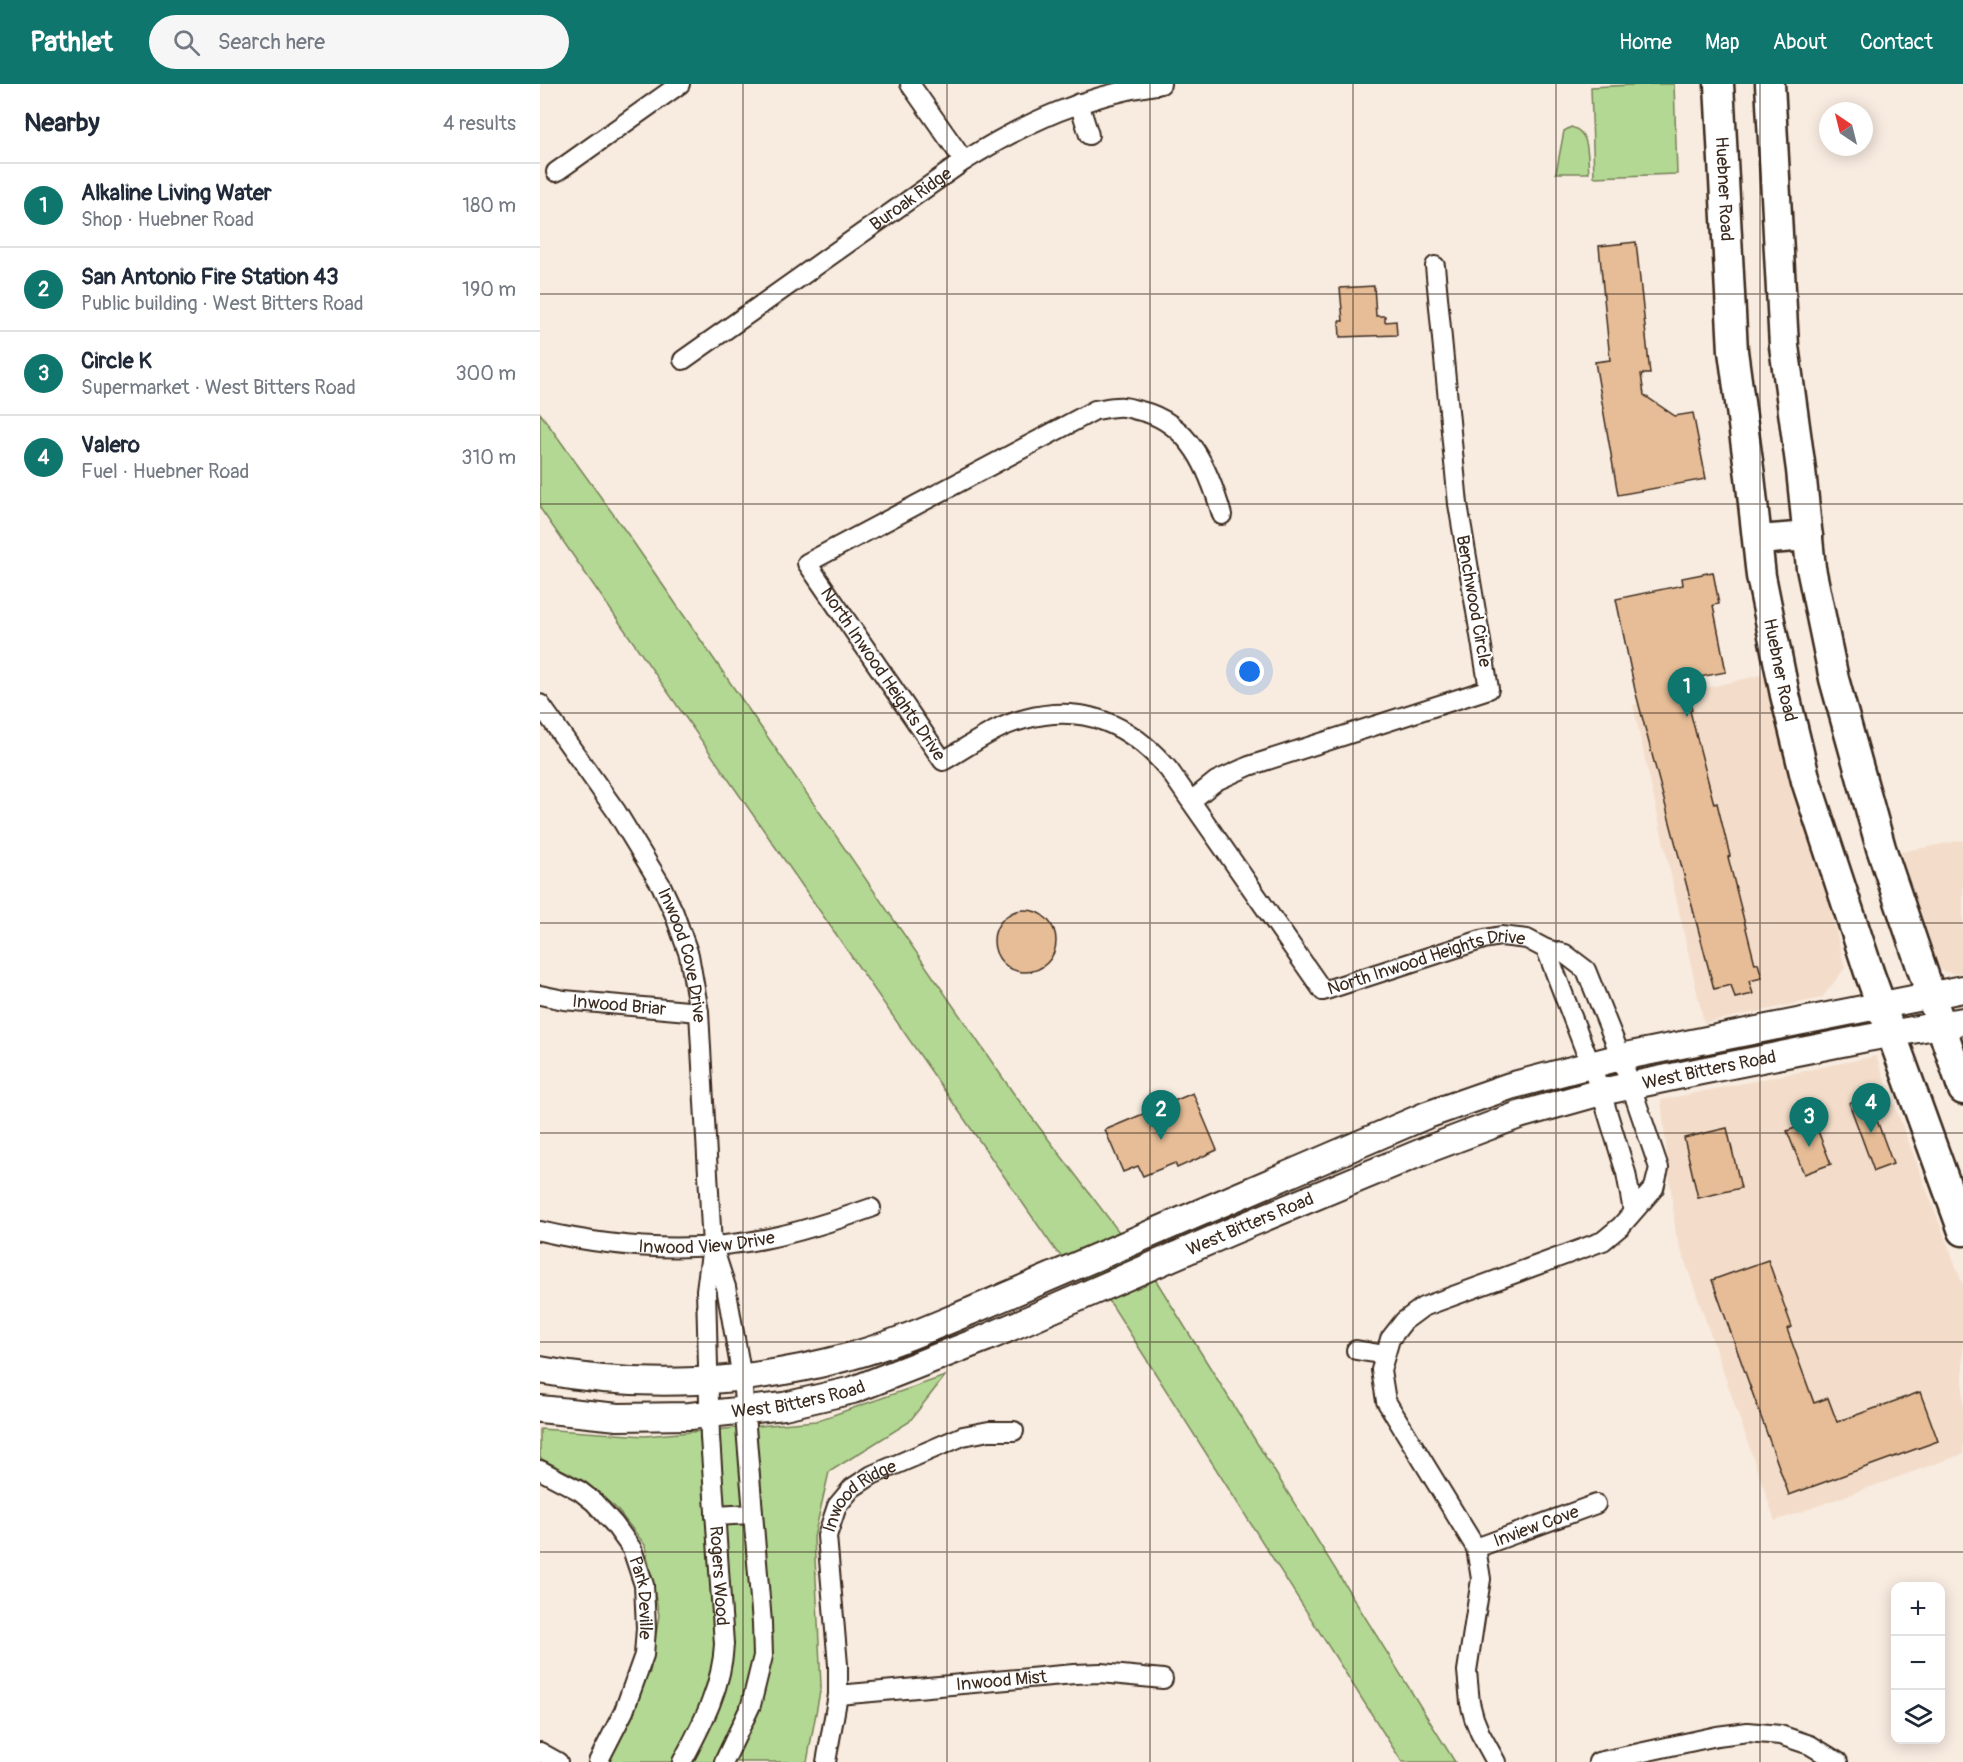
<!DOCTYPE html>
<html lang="en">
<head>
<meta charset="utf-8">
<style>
	body { margin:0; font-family:Pangolin,sans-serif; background:#f6f6f7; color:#1f2937 }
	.controls { position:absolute; right:18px; bottom:18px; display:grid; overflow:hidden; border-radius:12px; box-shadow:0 3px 15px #0003 }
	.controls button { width:54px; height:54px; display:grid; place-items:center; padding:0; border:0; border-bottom:2px solid #e0e1e3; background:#fff; color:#1f2937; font:30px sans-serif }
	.compass { position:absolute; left:1279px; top:18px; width:54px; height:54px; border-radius:50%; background:#fff; box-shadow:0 3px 15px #0003; rotate:325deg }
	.you { position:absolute; left:710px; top:588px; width:21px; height:21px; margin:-15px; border:4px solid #fff; border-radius:50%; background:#1a73e8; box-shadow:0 0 0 9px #1a73e833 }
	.badge { display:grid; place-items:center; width:39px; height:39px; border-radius:50%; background:#0f766e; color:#fff; font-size:20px; font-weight:700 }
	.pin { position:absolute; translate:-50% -50px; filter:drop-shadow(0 2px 3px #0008) }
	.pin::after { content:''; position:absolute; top:32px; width:21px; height:18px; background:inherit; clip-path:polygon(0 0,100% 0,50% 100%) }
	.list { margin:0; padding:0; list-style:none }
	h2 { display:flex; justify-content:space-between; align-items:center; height:78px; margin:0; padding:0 24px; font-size:26px }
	h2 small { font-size:20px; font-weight:400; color:#747a83 }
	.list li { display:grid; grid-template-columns:39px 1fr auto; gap:18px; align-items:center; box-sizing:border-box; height:84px; padding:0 24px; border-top:2px solid #e0e1e3 }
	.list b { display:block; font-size:22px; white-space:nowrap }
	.list p { margin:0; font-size:20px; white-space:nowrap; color:#747a83 }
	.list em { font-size:20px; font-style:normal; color:#747a83 }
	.icon { flex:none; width:33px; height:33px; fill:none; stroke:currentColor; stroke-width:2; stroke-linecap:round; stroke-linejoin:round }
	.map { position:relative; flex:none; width:1423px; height:1678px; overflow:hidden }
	header { display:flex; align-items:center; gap:36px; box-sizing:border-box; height:84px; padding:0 30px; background:#0f766e; color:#fff }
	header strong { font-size:28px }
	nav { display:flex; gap:33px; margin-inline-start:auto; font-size:21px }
	.search { width:420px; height:54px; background:#f6f6f7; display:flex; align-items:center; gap:15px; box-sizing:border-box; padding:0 21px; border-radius:33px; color:#747a83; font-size:22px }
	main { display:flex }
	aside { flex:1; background:#fff }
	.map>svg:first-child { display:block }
	.built { fill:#f3ddca }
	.green { fill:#b3d893; stroke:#778158; stroke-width:1.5 }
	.building { fill:#e6bd97; stroke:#3b2a1e; stroke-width:1.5 }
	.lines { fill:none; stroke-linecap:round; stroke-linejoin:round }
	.minor-casing { stroke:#3b2a1e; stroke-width:22 }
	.secondary-casing { stroke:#3b2a1e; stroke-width:30 }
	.primary-casing { stroke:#3b2a1e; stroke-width:33 }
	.minor { stroke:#fff; stroke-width:18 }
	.secondary { stroke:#fff; stroke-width:26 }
	.primary { stroke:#fff; stroke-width:28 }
	.grid { fill:none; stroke:#3b2a1e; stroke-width:1.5; stroke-opacity:0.55 }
	.labels { text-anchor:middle; stroke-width:4.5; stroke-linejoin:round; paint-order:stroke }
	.street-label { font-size:18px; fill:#3b2a1e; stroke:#fff }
</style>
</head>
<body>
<header>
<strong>Pathlet</strong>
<div class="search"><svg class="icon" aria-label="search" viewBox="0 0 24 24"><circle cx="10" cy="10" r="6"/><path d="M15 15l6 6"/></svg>Search here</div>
<nav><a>Home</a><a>Map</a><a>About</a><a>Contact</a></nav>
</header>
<main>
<aside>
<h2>Nearby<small>4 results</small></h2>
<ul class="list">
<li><span class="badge">1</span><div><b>Alkaline Living Water</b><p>Shop · Huebner Road</p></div><em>180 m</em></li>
<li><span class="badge">2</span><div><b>San Antonio Fire Station 43</b><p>Public building · West Bitters Road</p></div><em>190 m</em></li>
<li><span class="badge">3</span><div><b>Circle K</b><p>Supermarket · West Bitters Road</p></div><em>300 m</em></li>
<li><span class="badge">4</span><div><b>Valero</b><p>Fuel · Huebner Road</p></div><em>310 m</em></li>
</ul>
</aside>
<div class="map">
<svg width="1423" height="1678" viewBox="0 0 1423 1678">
	<rect width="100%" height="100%" fill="#f8ebe0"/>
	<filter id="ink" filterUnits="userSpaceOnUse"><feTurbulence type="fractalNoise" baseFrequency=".0167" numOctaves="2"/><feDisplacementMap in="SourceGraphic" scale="12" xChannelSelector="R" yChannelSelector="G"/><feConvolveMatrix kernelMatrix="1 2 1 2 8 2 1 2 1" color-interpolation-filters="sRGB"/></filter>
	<g filter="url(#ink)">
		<!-- built -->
		<g class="built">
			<polygon points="1234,588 1305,884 1282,914 1164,939 1093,621"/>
			<polygon points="1423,756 1423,889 1413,890 1400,886 1391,874 1361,768"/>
			<polygon points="1336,972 1423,1201 1423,1370 1235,1437 1136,1151 1121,1016"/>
		</g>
		<!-- green -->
		<g class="green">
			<polygon points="1111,0 1134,0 1137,90 1054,93 1051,3"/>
			<path d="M1031 43C1051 48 1047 72 1049 89H1016L1024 47Z"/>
			<polygon points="0,329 89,452 474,1010 617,1198 915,1678 862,1678 572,1221 516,1167 0,424"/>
			<polygon points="405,1292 369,1338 289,1388 274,1453 281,1602 267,1678 65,1678 110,1588 119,1531 105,1461 76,1424 44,1397 0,1374 0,1345 105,1352 276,1337"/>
		</g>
		<!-- building -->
		<g class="building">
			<polygon points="1096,158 1110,290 1101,290 1104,311 1135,332 1153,329 1166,395 1078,411 1055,278 1070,276 1059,162"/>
			<polygon points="834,202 836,232 845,232 845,238 856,237 857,251 800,253 799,237 803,237 800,204"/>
			<polygon points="1173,488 1179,520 1173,521 1186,588 1144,596 1152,626 1150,627 1174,720 1177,719 1190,772 1188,773 1215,880 1218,879 1222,894 1209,897 1213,910 1195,914 1191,901 1174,905 1095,606 1076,515 1143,501 1142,494"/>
			<circle cx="485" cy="857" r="31"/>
			<polygon points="653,1009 677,1066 637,1084 635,1079 603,1092 598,1082 583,1088 565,1046"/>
			<polygon points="1328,1012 1353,1080 1334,1087 1309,1019"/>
			<polygon points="1274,1037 1291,1080 1264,1090 1247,1047"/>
			<polygon points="1187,1044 1201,1104 1158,1114 1144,1054"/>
			<polygon points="1228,1176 1252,1243 1247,1245 1274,1319 1288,1314 1297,1338 1380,1308 1398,1357 1249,1411 1172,1196"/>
		</g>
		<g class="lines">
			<!-- minor casing -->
			<g class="minor-casing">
				<g id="minor">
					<polyline points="370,0 424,77"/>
					<polyline points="539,19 549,51"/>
					<polyline points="16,88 140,0"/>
					<path id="s1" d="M143 276 424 77C488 37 545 11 621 0"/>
					<path id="s2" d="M682 431C669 386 650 339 601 327 595 326 588 323 583 323 574 322 564 325 555 326L267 479 403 677C429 662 456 642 485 635 545 619 591 641 629 686L783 907 944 855 961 852 987 855 1006 865 1025 870 1046 886 1081 973 1119 1084 1114 1104 1081 1142 1063 1157 883 1223 864 1237 850 1255 841 1286 846 1317 936 1464 941 1495 927 1587 930 1619 934 1634 940 1649 956 1678"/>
					<path id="s3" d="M0 620 76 727 121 801 134 829 149 871 159 928 172 1162 166 1206 168 1282 170 1353 184 1560C182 1604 162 1640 142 1678"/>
					<polyline points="651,717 676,697 709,682 949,605 918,420 895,182"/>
					<polyline points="1006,865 1061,1008 1086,1089 1093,1127"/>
					<path id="s4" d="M0 911 24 916 159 928"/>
					<path id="s5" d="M0 1147C74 1164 154 1170 229 1154 264 1147 297 1136 331 1124"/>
					<polyline points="174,1166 186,1203 202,1294 222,1539 223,1572 211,1621 184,1678"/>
					<polyline points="816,1266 845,1271"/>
					<path id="s6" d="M0 1386 40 1407 54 1418 74 1440 92 1465 104 1501 106 1544 104 1571 84 1627 58 1678"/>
					<polyline points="175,1432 212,1430"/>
					<path id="s7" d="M936 1464 1056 1420"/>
					<path id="s8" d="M298 1611 534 1590 561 1589 623 1595"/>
					<polyline points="0,1668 18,1678"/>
					<path id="s9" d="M286 1678 298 1611V1581L287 1452 297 1422 312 1404 332 1391 423 1352 449 1347H474"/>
					<polyline points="1058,1678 1177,1652 1208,1648 1240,1651 1270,1661 1298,1678"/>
				</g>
			</g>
			<!-- secondary casing -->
			<g class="secondary-casing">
				<g id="secondary">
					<path d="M0 1286C103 1306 210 1300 311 1272 352 1261 392 1243 431 1227L887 1031 970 1002 1081 973 1423 905"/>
					<path id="s10" d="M0 1325 78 1333 150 1332 244 1322 313 1306 446 1254 690 1148 894 1063 979 1031 1061 1008 1161 987 1327 954 1423 937"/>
				</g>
			</g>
			<!-- primary casing -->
			<g class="primary-casing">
				<g id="primary">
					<path id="s11" d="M1179 0 1193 267 1210 392 1221 492 1245 611 1266 697 1329 888 1423 1147"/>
					<polyline points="1230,0 1244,262 1261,386 1271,484 1294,595 1341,764 1423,1006"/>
					<polyline points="1218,456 1268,452"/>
				</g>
			</g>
			<!-- minor -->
			<use href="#minor" class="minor"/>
			<!-- secondary -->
			<use href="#secondary" class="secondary"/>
			<!-- primary -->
			<use href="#primary" class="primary"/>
		</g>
	</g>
	<!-- grid -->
	<path class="grid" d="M203 0V1678M407 0V1678M610 0V1678M813 0V1678M1016 0V1678M1220 0V1678M0 210H1423M0 420H1423M0 629H1423M0 839H1423M0 1049H1423M0 1258H1423M0 1468H1423"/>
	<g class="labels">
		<!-- street labels -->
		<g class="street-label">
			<text dy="6" stroke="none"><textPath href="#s11" startOffset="105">Huebner Road</textPath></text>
			<text dy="6" stroke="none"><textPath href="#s1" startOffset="279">Buroak Ridge</textPath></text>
			<text transform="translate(934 517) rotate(80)" y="6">Benchwood Circle</text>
			<text dy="6" stroke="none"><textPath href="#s2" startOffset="646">North Inwood Heights Drive</textPath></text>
			<text dy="6" stroke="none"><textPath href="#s11" startOffset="590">Huebner Road</textPath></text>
			<text dy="6" stroke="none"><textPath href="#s3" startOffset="292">Inwood Cove Drive</textPath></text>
			<text dy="6" stroke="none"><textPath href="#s2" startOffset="1384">North Inwood Heights Drive</textPath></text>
			<text dy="6" stroke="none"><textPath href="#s4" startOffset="80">Inwood Briar</textPath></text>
			<text dy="6" stroke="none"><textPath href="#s10" startOffset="1232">West Bitters Road</textPath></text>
			<text dy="6" stroke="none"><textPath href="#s10" startOffset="746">West Bitters Road</textPath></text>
			<text dy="6" stroke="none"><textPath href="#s5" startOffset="168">Inwood View Drive</textPath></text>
			<text dy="6" stroke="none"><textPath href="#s10" startOffset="260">West Bitters Road</textPath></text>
			<text dy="6" stroke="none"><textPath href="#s9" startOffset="282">Inwood Ridge</textPath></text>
			<text dy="6" stroke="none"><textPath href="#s7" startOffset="64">Inview Cove</textPath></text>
			<text dy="6" stroke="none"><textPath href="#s3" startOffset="916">Rogers Wood</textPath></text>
			<text dy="6" stroke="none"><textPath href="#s6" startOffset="174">Park Deville</textPath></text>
			<text dy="6" stroke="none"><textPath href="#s8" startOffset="164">Inwood Mist</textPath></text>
		</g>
	</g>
</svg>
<div class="controls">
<button>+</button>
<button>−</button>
<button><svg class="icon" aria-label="layers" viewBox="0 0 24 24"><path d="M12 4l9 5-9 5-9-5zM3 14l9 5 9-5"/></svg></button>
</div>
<svg class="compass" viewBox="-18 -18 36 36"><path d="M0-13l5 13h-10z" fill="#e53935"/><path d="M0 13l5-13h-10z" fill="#747a83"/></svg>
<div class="you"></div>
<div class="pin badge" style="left:1147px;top:633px">1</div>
<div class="pin badge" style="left:621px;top:1056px">2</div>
<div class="pin badge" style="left:1269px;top:1063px">3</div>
<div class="pin badge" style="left:1331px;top:1049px">4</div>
</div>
</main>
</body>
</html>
